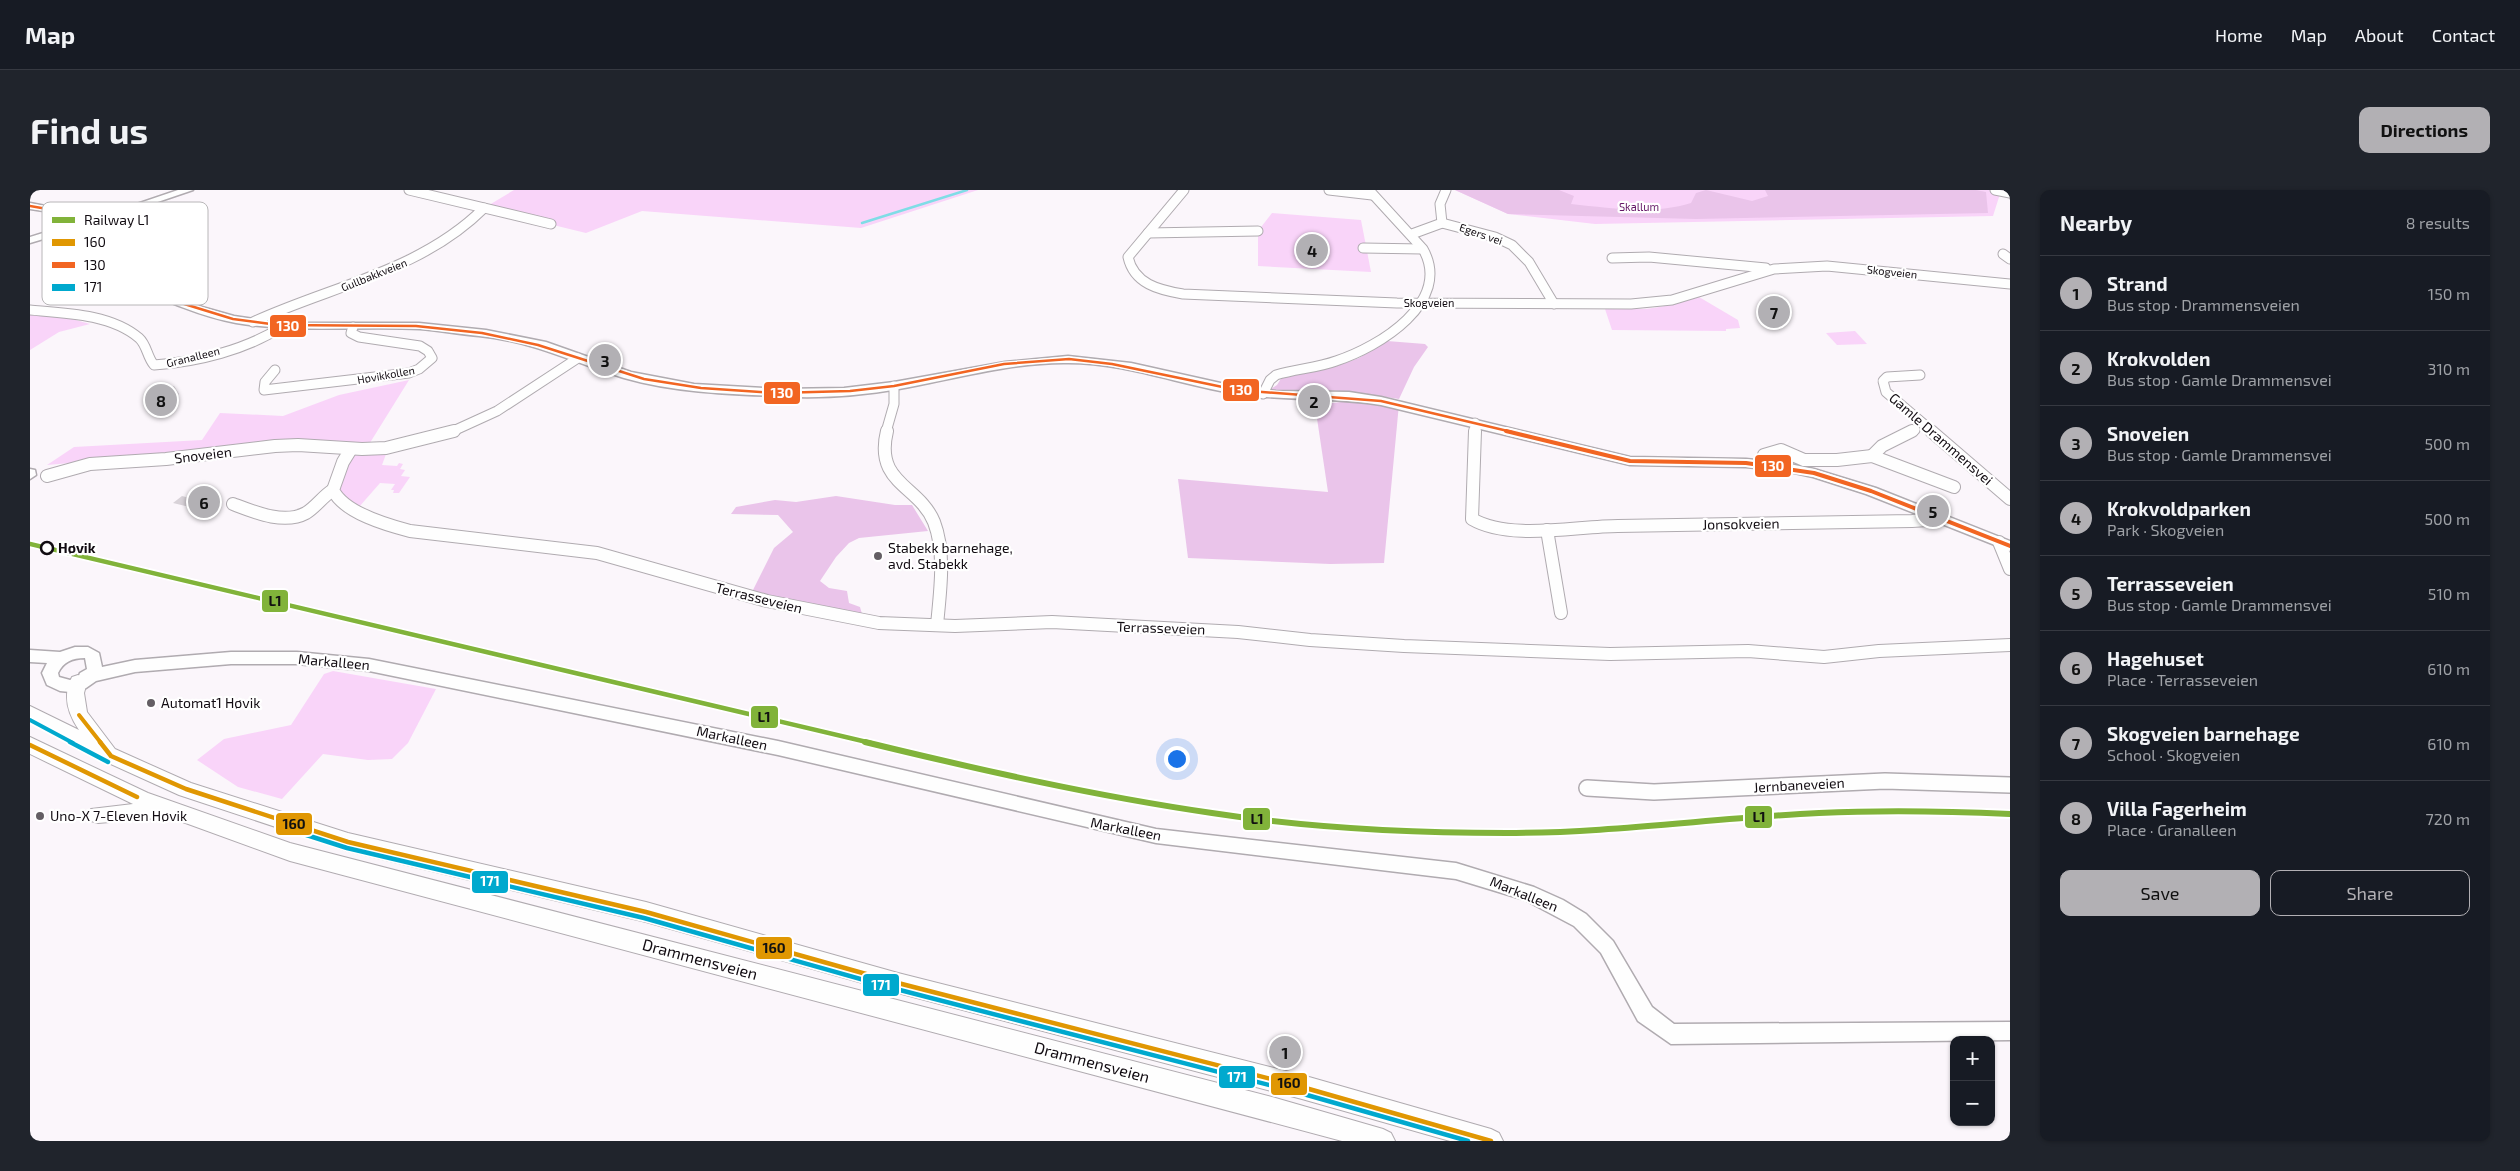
<!DOCTYPE html>
<html lang="en">
<head>
<meta charset="utf-8">
<style>
	body { margin:0; font-family:"Exo 2",sans-serif; background:#20242c; color:#f1f3f6 }
	.controls { position:absolute; right:15px; bottom:15px; display:grid; overflow:hidden; border-radius:10px; box-shadow:0 1px 4px #0004 }
	.controls button { width:45px; height:45px; display:grid; place-items:center; padding:0; border:0; border-bottom:1px solid #363941; background:#171b24; color:#f1f3f6; font:25px sans-serif }
	.you { position:absolute; left:1146px; top:568px; width:18px; height:18px; margin:-12px; border:4px solid #fff; border-radius:50%; background:#1a73e8; box-shadow:0 0 0 8px #1a73e833 }
	.badge { display:grid; place-items:center; width:32px; height:32px; border-radius:50%; background:#b2b0b4; color:#111; font-size:16px; font-weight:700 }
	.pin { position:absolute; translate:-50% -50%; border:2px solid #fff; box-shadow:0 1px 5px #0006 }
	.list { margin:0; padding:0; list-style:none }
	h2 { display:flex; justify-content:space-between; align-items:center; height:65px; margin:0; padding:0 20px; font-size:21px }
	h2 small { font-size:16px; font-weight:400; color:#9ea1a6 }
	.list li { display:grid; grid-template-columns:32px 1fr auto; gap:15px; align-items:center; box-sizing:border-box; height:75px; padding:0 20px; border-top:1px solid #363941 }
	.list b { display:block; font-size:19px; white-space:nowrap }
	.list p { margin:0; font-size:16px; white-space:nowrap; color:#9ea1a6 }
	.list em { font-size:16px; font-style:normal; color:#9ea1a6 }
	.actions { display:flex; gap:10px; padding:15px 20px }
	.actions a { flex:1; padding:11px 0; border:1px solid #b2b0b4; border-radius:10px; text-align:center; font-size:18px; color:#b2b0b4 }
	.actions .main { background:#b2b0b4; color:#111 }
	.map { position:relative; flex:none; width:1980px; height:951px; overflow:hidden; border-radius:10px }
	header { display:flex; align-items:center; gap:30px; box-sizing:border-box; height:70px; padding:0 25px; background:#171b24; border-bottom:1px solid #363941 }
	header strong { font-size:24px }
	nav { display:flex; gap:28px; margin-inline-start:auto; font-size:18px }
	.intro { display:flex; align-items:center; justify-content:space-between; box-sizing:border-box; height:120px; padding:0 30px }
	h1 { margin:0; font-size:35px }
	.button { padding:12px 22px; border-radius:10px; background:#b2b0b4; color:#111; font-size:18px; font-weight:700 }
	main { display:flex; gap:30px; padding:0 30px }
	aside { flex:1; background:#171b24; border-radius:10px; box-shadow:0 1px 4px #0004 }
	.map>svg:first-child { display:block }
	.green { fill:#f9d4f9 }
	.forest { fill:#eac4ea }
	.lines { fill:none; stroke-linecap:round; stroke-linejoin:round }
	.stream { stroke:#7fdde6; stroke-width:2.5 }
	.building { fill:#d8d2d8 }
	.minor-far2-casing { stroke:#b0abb0; stroke-width:11 }
	.minor-far1-casing { stroke:#b0abb0; stroke-width:14 }
	.minor-casing { stroke:#b0abb0; stroke-width:18 }
	.major-casing { stroke:#b0abb0; stroke-width:3 }
	.highway-casing { stroke:#b0abb0; stroke-width:2 }
	.minor-far2 { stroke:#fefefe; stroke-width:9 }
	.minor-far1 { stroke:#fefefe; stroke-width:12 }
	.minor { stroke:#fefefe; stroke-width:15 }
	.major { fill:#fefefe; fill-rule:evenodd }
	.highway { fill:#fefefe; fill-rule:evenodd }
	.bus-1-far1-casing { stroke:#fff; stroke-width:8 }
	.bus-1-casing { stroke:#fff; stroke-width:8 }
	.bus-2-far1-casing { stroke:#fff; stroke-width:5 }
	.bus-2-casing { stroke:#fff; stroke-width:8 }
	.bus-3-far1-casing { stroke:#fff; stroke-width:8 }
	.bus-3-casing { stroke:#fff; stroke-width:8 }
	.bus-1-far1 { stroke:#e09702; stroke-width:4 }
	.bus-1 { stroke:#e09702; stroke-width:4.5 }
	.bus-2-far1 { stroke:#f26522; stroke-width:2.5 }
	.bus-2 { stroke:#f26522; stroke-width:4 }
	.bus-3-far1 { stroke:#00a9ce; stroke-width:4 }
	.bus-3 { stroke:#00a9ce; stroke-width:4.5 }
	.rail-1-far1-casing { stroke:#fff; stroke-width:8 }
	.rail-1-casing { stroke:#fff; stroke-width:10 }
	.rail-1-far1 { stroke:#81b33a; stroke-width:4.5 }
	.rail-1 { stroke:#81b33a; stroke-width:6 }
	.stop-dot { fill:#fff; stroke:#120c12; stroke-width:2.5 }
	.poi-dot { fill:#645e64; stroke:#fff; stroke-width:2 }
	.labels { text-anchor:middle; stroke-width:4.5; stroke-linejoin:round; paint-order:stroke }
	.far-park-label { font-size:11px; fill:#641666; stroke:#fff }
	.far-street-label { font-size:11px; fill:#120c12; stroke:#fff }
	.street-label { font-size:14px; fill:#120c12; stroke:#fff }
	.stop-label { font-size:14px; font-weight:bold; fill:#120c12; stroke:#fff; text-anchor:start }
	.poi-label { font-size:14px; fill:#120c12; stroke:#fff; text-anchor:start }
	.near-street-label { font-size:16px; fill:#120c12; stroke:#fff }
	.key { fill:#fff; stroke:#b8b6b8; stroke-width:1 }
	.key-label { font-size:14px; fill:#120c12 }
	.line-badge { stroke:#fff; stroke-width:2 }
	.badge-label { font-size:14px; text-anchor:middle; font-weight:bold; fill:#fff }
	.pale-badge-label { font-size:14px; text-anchor:middle; font-weight:bold; fill:#111 }
</style>
</head>
<body>
<header>
<strong>Map</strong>
<nav><a>Home</a><a>Map</a><a>About</a><a>Contact</a></nav>
</header>
<div class="intro"><h1>Find us</h1><a class="button">Directions</a></div>
<main>
<div class="map">
<svg width="1980" height="951" viewBox="0 0 1980 951">
	<rect width="100%" height="100%" fill="#fbf6fb"/>
	<!-- green -->
	<g class="green">
		<polygon points="484,0 948,0 831,38 612,21 556,43 454,18"/>
		<polygon points="1425,0 1980,0 1970,4 1963,26 1565,34 1478,24"/>
		<polygon points="1242,23 1331,30 1341,82 1228,76 1228,41"/>
		<path d="M1669 107 1708 130 1710 138 1696 139V141L1582 140 1575 119C1587 115 1597 119 1610 119 1630 119 1649 112 1669 107Z"/>
		<polygon points="0,125 35,127 60,134 29,142 0,160"/>
		<polygon points="1825,141 1837,154 1807,155 1796,143"/>
		<polygon points="379,190 338,256 157,263 17,275 44,257 172,250 190,223 253,226 309,205"/>
		<polygon points="333,264 356,264 352,275 367,276 369,273 373,274 370,279 375,280 371,286 380,287 369,303 363,303 364,300 361,300 365,294 350,293 329,317 309,302 312,285 324,265"/>
		<polygon points="303,481 406,499 378,553 362,569 338,570 293,564 252,609 208,597 167,570 194,549 261,535 294,484"/>
	</g>
	<!-- forest -->
	<g class="forest">
		<path d="M1425 0H1529L1544 6 1541 14C1581 18 1622 25 1661 13L1666 3 1676 0 1722 11 1738 6 1735 0H1946L1956 2 1958 23 1666 29 1478 24Z"/>
		<path d="M1357 151 1395 154 1398 157 1384 177 1369 209C1319 200 1284 197 1233 204L1247 195 1252 187 1307 176 1329 168Z"/>
		<polygon points="1320,211 1369,214 1354,373 1300,374 1158,368 1148,289 1298,302 1285,215"/>
		<polygon points="806,306 865,315 882,315 898,341 829,348 819,353 806,367 790,391 799,398 817,401 819,413 830,417 832,424 722,402 744,358 763,342 748,325 701,324 706,317 745,310 766,312"/>
	</g>
	<g class="lines">
		<!-- stream -->
		<polyline class="stream" points="832,33 937,0"/>
	</g>
	<!-- building -->
	<g class="building">
		<polygon points="144,196 149,204 126,219 115,215"/>
		<polygon points="152,306 178,313 176,321 143,313"/>
	</g>
	<g class="lines">
		<!-- minor-far2 casing -->
		<g class="minor-far2-casing">
			<g id="minor-far2">
				<polyline points="379,0 521,34"/>
				<path d="M1154 0 1098 67C1104 94 1129 100 1153 104L1367 113 1601 114 1642 110 1744 79 1797 76 1980 94"/>
				<polyline points="1299,0 1342,5"/>
				<polyline points="1965,0 1980,3"/>
				<polyline points="1412,33 1410,14 1416,0"/>
				<polyline points="1118,43 1228,41"/>
				<polyline points="1382,44 1412,33 1465,47 1482,55 1499,72 1524,114"/>
				<polyline points="1333,58 1392,59"/>
				<polyline points="1973,64 1980,69"/>
				<polyline points="1582,68 1619,67 1736,78"/>
				<path d="M0 120C35 123 81 124 109 148 117 155 117 167 124 175 167 172 216 160 253 136"/>
				<path d="M223 132C301 96 391 81 454 18"/>
				<polyline points="245,180 235,192 234,200 379,183 389,179 402,168 398,161 390,156 329,147 321,143 323,137"/>
				<polyline points="1890,185 1857,187 1853,191 1856,202 1903,242"/>
				<path d="M1233 204 1240 190 1246 185C1266 179 1287 178 1306 171 1349 157 1423 112 1393 59L1339 0"/>
				<polyline points="421,242 467,221 548,168"/>
				<polyline points="856,242 864,214 864,196"/>
				<polyline points="1445,242 1445,233"/>
				<polyline points="1880,242 1885,240"/>
			</g>
		</g>
		<!-- minor-far1 casing -->
		<g class="minor-far1-casing">
			<g id="minor-far1">
				<path d="M857 241C844 294 889 295 904 332 916 363 910 402 907 435"/>
				<path d="M1445 241 1442 329C1480 351 1546 336 1588 336 1686 334 1784 333 1882 331L1898 330 1905 326"/>
				<polyline points="1901,241 1980,309"/>
				<path d="M321 259 313 272 303 300C314 323 357 335 380 341L567 363 737 411 849 433 925 436 1022 432 1208 442 1280 450 1374 456 1580 464 1718 461 1794 467 1849 461 1980 455"/>
				<polyline points="1842,266 1852,256 1882,241"/>
				<polyline points="1733,274 1734,265 1751,260 1774,270 1807,270 1842,266 1924,297"/>
				<polyline points="17,286 60,274 136,269 245,256 268,255 332,259 356,258 424,241"/>
				<path d="M203 314C224 322 254 335 276 323 286 317 293 306 303 300"/>
				<polyline points="1517,340 1531,423"/>
				<polyline points="1969,352 1980,379"/>
			</g>
		</g>
		<!-- minor casing -->
		<g class="minor-casing">
			<polyline id="minor" points="1557,598 1624,602 1855,591 1980,595"/>
		</g>
		<!-- major casing -->
		<g class="major-casing">
			<g id="major">
				<polygon points="148,0 163,0 51,38 42,36"/>
				<polygon points="0,13 26,18 49,30 44,33 20,22 0,19"/>
				<path d="M29 38C46 39 58 66 72 75L172 117 204 126 253 133H389L456 140 516 152 601 182 664 194 750 199 814 198 864 192 975 172 1038 166 1101 173 1204 196 1246 201 1319 202 1351 207 1600 267 1716 269 1755 273 1784 279 1846 298 1980 351V361L1836 304 1783 287 1755 281 1716 277 1600 275 1351 215C1303 207 1255 211 1207 204 1150 195 1096 173 1038 173 982 172 924 189 869 199 829 206 785 209 744 206 694 204 643 202 594 188 545 173 502 151 449 146 429 144 410 141 390 139 328 136 267 143 206 133 157 124 110 98 64 79L53 71 30 44 0 53V47Z"/>
				<polygon points="0,279 5,280 6,285 0,289"/>
				<path d="M45 457H58L69 463 72 477 105 470 201 462H267L339 469 748 551 1126 639 1426 673 1504 697 1533 710 1556 724 1583 751 1622 817 1644 834 1980 832V850L1641 854 1608 831 1571 763 1544 736 1495 710 1426 689 1126 653 748 565 339 481 267 474H201L105 482 66 491 56 498 40 502 30 501 17 495 12 483 17 473 0 472V460L30 462ZM55 468 57 479 50 483 48 488 40 490 29 487 28 483C33 472 42 468 55 468Z"/>
			</g>
		</g>
		<!-- highway casing -->
		<g class="highway-casing">
			<g id="highway">
				<path d="M48 485 54 487 57 492 54 503 57 522 85 559 161 593 318 643 616 712 868 783 1272 885 1461 939 1469 943 1473 951H1420L1272 909 868 803 616 732 318 661 149 605 74 571 0 532V516L49 540C38 524 32 506 42 487Z"/>
				<polygon points="0,547 118,603 260,653 1242,907 1353,939 1361,943 1365,951 1312,951 260,671 139,627 68,633 61,631 58,625 61,619 103,614 0,564"/>
			</g>
		</g>
		<!-- minor-far2 -->
		<use href="#minor-far2" class="minor-far2"/>
		<!-- minor-far1 -->
		<use href="#minor-far1" class="minor-far1"/>
		<!-- minor -->
		<use href="#minor" class="minor"/>
		<!-- major -->
		<use href="#major" class="major"/>
		<!-- highway -->
		<use href="#highway" class="highway"/>
		<!-- bus-1-far1 casing -->
		<g class="bus-1-far1-casing">
			<polyline id="bus-1-far1" points="49,525 71,553"/>
		</g>
		<!-- bus-1 casing -->
		<g class="bus-1-casing">
			<g id="bus-1">
				<polyline points="70,552 81,566 156,599 318,652 616,722 868,793 1272,897 1461,951"/>
				<polyline points="0,555 107,607"/>
			</g>
		</g>
		<!-- bus-2-far1 casing -->
		<g class="bus-2-far1-casing">
			<g id="bus-2-far1">
				<polyline points="0,16 23,20 44,30"/>
				<polyline points="32,41 57,69 68,77 151,113 203,129 248,135 386,136 452,143 508,155 614,189 671,198 746,203 820,201 864,196 974,174 1039,169 1082,174 1207,200 1351,211 1482,242"/>
			</g>
		</g>
		<!-- bus-2 casing -->
		<g class="bus-2-casing">
			<polyline id="bus-2" points="1476,241 1600,271 1716,273 1784,283 1841,301 1980,356"/>
		</g>
		<!-- bus-3-far1 casing -->
		<g class="bus-3-far1-casing">
			<polyline id="bus-3-far1" points="0,530 43,553"/>
		</g>
		<!-- bus-3 casing -->
		<g class="bus-3-casing">
			<g id="bus-3">
				<polyline points="40,552 78,572"/>
				<polyline points="264,641 317,658 614,728 866,799 1270,903 1438,951"/>
			</g>
		</g>
		<!-- bus-1-far1 -->
		<use href="#bus-1-far1" class="bus-1-far1"/>
		<!-- bus-1 -->
		<use href="#bus-1" class="bus-1"/>
		<!-- bus-2-far1 -->
		<use href="#bus-2-far1" class="bus-2-far1"/>
		<!-- bus-2 -->
		<use href="#bus-2" class="bus-2"/>
		<!-- bus-3-far1 -->
		<use href="#bus-3-far1" class="bus-3-far1"/>
		<!-- bus-3 -->
		<use href="#bus-3" class="bus-3"/>
		<!-- rail-1-far1 casing -->
		<g class="rail-1-far1-casing">
			<polyline id="rail-1-far1" points="0,354 841,553"/>
		</g>
		<!-- rail-1 casing -->
		<g class="rail-1-casing">
			<path id="rail-1" d="M835 552C950 580 1065 606 1182 623 1279 638 1378 643 1476 643 1581 643 1684 628 1789 623 1852 620 1916 621 1980 624"/>
		</g>
		<!-- rail-1-far1 -->
		<use href="#rail-1-far1" class="rail-1-far1"/>
		<!-- rail-1 -->
		<use href="#rail-1" class="rail-1"/>
	</g>
	<!-- markers -->
	<circle class="stop-dot" cx="17" cy="358" r="6"/>
	<g class="poi-dot">
		<circle cx="848" cy="366" r="5"/>
		<circle cx="121" cy="513" r="5"/>
		<circle cx="10" cy="626" r="5"/>
	</g>
	<g class="labels">
		<!-- far-park labels -->
		<g class="far-park-label">
			<text x="1609" y="21">Skallum</text>
		</g>
		<!-- far-street labels -->
		<g class="far-street-label">
			<text transform="translate(1451 44) rotate(19)" y="4">Egers vei</text>
			<text transform="translate(1862 82) rotate(6)" y="4">Skogveien</text>
			<text transform="translate(344 85) rotate(-22)" y="4">Gullbakkveien</text>
			<text x="1399" y="117">Skogveien</text>
			<text transform="translate(163 167) rotate(-14)" y="4">Granalleen</text>
			<text transform="translate(356 185) rotate(-10)" y="4">Høvikkollen</text>
		</g>
		<!-- street labels -->
		<g class="street-label">
			<text transform="translate(1911 249) rotate(41)" y="5">Gamle Drammensvei</text>
			<text transform="translate(173 265) rotate(-7)" y="5">Snoveien</text>
			<text transform="translate(1711 334) rotate(-1)" y="5">Jonsokveien</text>
			<text transform="translate(729 408) rotate(14)" y="5">Terrasseveien</text>
			<text transform="translate(1131 438) rotate(2)" y="5">Terrasseveien</text>
			<text transform="translate(304 472) rotate(5)" y="5">Markalleen</text>
			<text transform="translate(702 548) rotate(12)" y="5">Markalleen</text>
			<text transform="translate(1769 595) rotate(-3)" y="5">Jernbaneveien</text>
			<text transform="translate(1096 639) rotate(11)" y="5">Markalleen</text>
			<text transform="translate(1494 704) rotate(22)" y="5">Markalleen</text>
		</g>
		<!-- stop labels -->
		<g class="stop-label">
			<text x="28" y="363">Høvik</text>
		</g>
		<!-- poi labels -->
		<g class="poi-label">
			<text x="858" y="363">Stabekk barnehage,<tspan x="858" dy="16">avd. Stabekk</tspan></text>
			<text x="131" y="518">Automat1 Høvik</text>
			<text x="20" y="631">Uno-X 7-Eleven Høvik</text>
		</g>
		<!-- near-street labels -->
		<g class="near-street-label">
			<text transform="translate(670 769) rotate(15)" y="6">Drammensveien</text>
			<text transform="translate(1062 872) rotate(15)" y="6">Drammensveien</text>
		</g>
	</g>
	<!-- legend -->
	<rect x="12" y="12" width="166" height="103" rx="8" class="key"/>
	<rect x="22" y="27" width="23" height="6" fill="#81b33a"/>
	<rect x="22" y="49" width="23" height="7" fill="#e09702"/>
	<rect x="22" y="72" width="23" height="6" fill="#f26522"/>
	<rect x="22" y="94" width="23" height="7" fill="#00a9ce"/>
	<g class="key-label">
		<text x="54" y="35">Railway L1</text>
		<text x="54" y="57">160</text>
		<text x="54" y="80">130</text>
		<text x="54" y="102">171</text>
	</g>
	<g class="line-badge">
		<rect x="239" y="124" width="38" height="24" rx="5" fill="#f26522"/>
		<rect x="1192" y="188" width="38" height="24" rx="5" fill="#f26522"/>
		<rect x="733" y="191" width="38" height="24" rx="5" fill="#f26522"/>
		<rect x="1724" y="264" width="38" height="24" rx="5" fill="#f26522"/>
		<rect x="231" y="399" width="28" height="24" rx="5" fill="#81b33a"/>
		<rect x="720" y="515" width="29" height="24" rx="5" fill="#81b33a"/>
		<rect x="1714" y="615" width="29" height="24" rx="5" fill="#81b33a"/>
		<rect x="1212" y="617" width="29" height="24" rx="5" fill="#81b33a"/>
		<rect x="245" y="622" width="38" height="24" rx="5" fill="#e09702"/>
		<rect x="441" y="680" width="38" height="24" rx="5" fill="#00a9ce"/>
		<rect x="725" y="746" width="38" height="24" rx="5" fill="#e09702"/>
		<rect x="832" y="783" width="38" height="24" rx="5" fill="#00a9ce"/>
		<rect x="1188" y="875" width="38" height="24" rx="5" fill="#00a9ce"/>
		<rect x="1240" y="882" width="38" height="24" rx="5" fill="#e09702"/>
	</g>
	<g class="badge-label">
		<text x="258" y="141">130</text>
		<text x="1211" y="205">130</text>
		<text x="752" y="208">130</text>
		<text x="1743" y="281">130</text>
		<text x="460" y="696">171</text>
		<text x="851" y="800">171</text>
		<text x="1207" y="892">171</text>
	</g>
	<g class="pale-badge-label">
		<text x="245" y="416">L1</text>
		<text x="734" y="532">L1</text>
		<text x="1729" y="632">L1</text>
		<text x="1227" y="634">L1</text>
		<text x="264" y="639">160</text>
		<text x="744" y="763">160</text>
		<text x="1259" y="898">160</text>
	</g>
</svg>
<div class="controls">
<button>+</button>
<button>−</button>
</div>
<div class="you"></div>
<div class="pin badge" style="left:1255px;top:862px">1</div>
<div class="pin badge" style="left:1284px;top:211px">2</div>
<div class="pin badge" style="left:575px;top:170px">3</div>
<div class="pin badge" style="left:1282px;top:60px">4</div>
<div class="pin badge" style="left:1903px;top:321px">5</div>
<div class="pin badge" style="left:174px;top:312px">6</div>
<div class="pin badge" style="left:1744px;top:122px">7</div>
<div class="pin badge" style="left:131px;top:210px">8</div>
</div>
<aside>
<h2>Nearby<small>8 results</small></h2>
<ul class="list">
<li><span class="badge">1</span><div><b>Strand</b><p>Bus stop · Drammensveien</p></div><em>150 m</em></li>
<li><span class="badge">2</span><div><b>Krokvolden</b><p>Bus stop · Gamle Drammensvei</p></div><em>310 m</em></li>
<li><span class="badge">3</span><div><b>Snoveien</b><p>Bus stop · Gamle Drammensvei</p></div><em>500 m</em></li>
<li><span class="badge">4</span><div><b>Krokvoldparken</b><p>Park · Skogveien</p></div><em>500 m</em></li>
<li><span class="badge">5</span><div><b>Terrasseveien</b><p>Bus stop · Gamle Drammensvei</p></div><em>510 m</em></li>
<li><span class="badge">6</span><div><b>Hagehuset</b><p>Place · Terrasseveien</p></div><em>610 m</em></li>
<li><span class="badge">7</span><div><b>Skogveien barnehage</b><p>School · Skogveien</p></div><em>610 m</em></li>
<li><span class="badge">8</span><div><b>Villa Fagerheim</b><p>Place · Granalleen</p></div><em>720 m</em></li>
</ul>
<div class="actions"><a class="main">Save</a><a>Share</a></div>
</aside>
</main>
</body>
</html>
